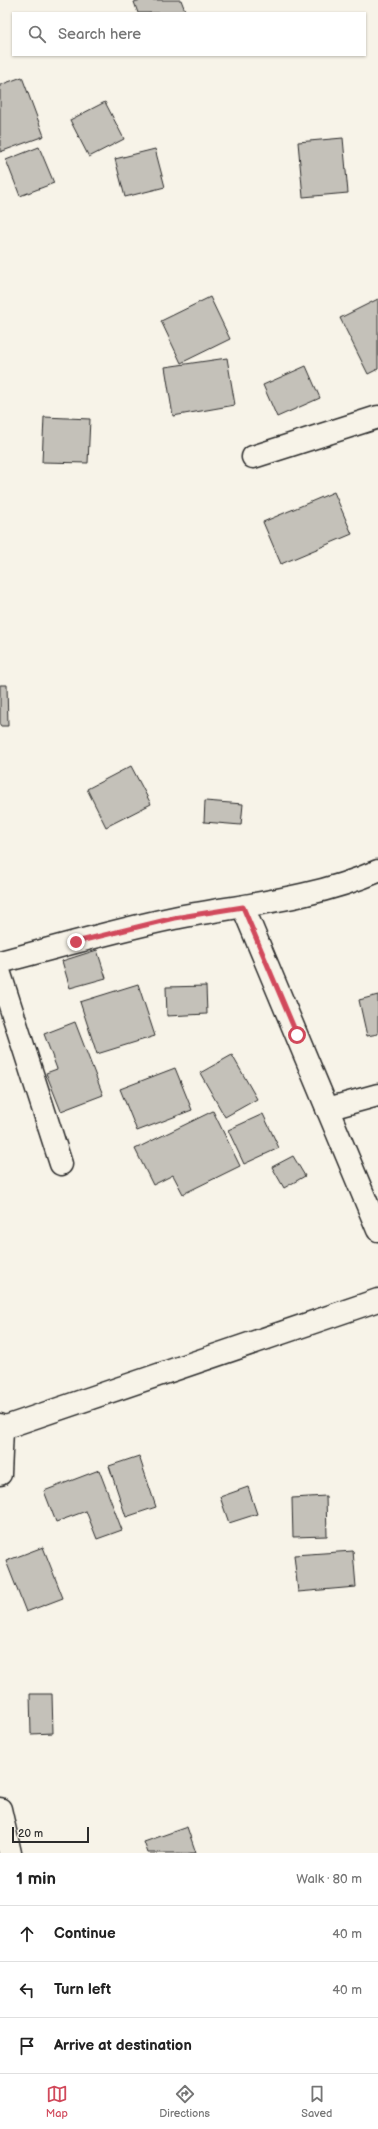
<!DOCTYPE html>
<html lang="en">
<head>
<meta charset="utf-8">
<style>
	body { margin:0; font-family:"Balsamiq Sans",sans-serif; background:#f6f6f6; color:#222 }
	.scale { position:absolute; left:12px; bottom:10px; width:77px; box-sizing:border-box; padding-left:4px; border:2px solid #2b2b2b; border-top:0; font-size:11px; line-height:14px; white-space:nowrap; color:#2b2b2b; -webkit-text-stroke:3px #f7f3e8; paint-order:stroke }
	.stop { position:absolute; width:12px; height:12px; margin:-9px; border:3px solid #d1495b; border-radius:50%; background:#fff }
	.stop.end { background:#d1495b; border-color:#fff; box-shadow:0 1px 4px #0008 }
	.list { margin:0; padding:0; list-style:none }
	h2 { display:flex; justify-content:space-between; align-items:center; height:52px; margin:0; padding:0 16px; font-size:17px }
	h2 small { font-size:13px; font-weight:400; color:#767676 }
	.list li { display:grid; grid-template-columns:26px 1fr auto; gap:12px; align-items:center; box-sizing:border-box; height:56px; padding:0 16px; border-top:1px solid #e0e0e0 }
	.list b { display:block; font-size:15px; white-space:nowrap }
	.list em { font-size:13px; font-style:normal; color:#767676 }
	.icon { flex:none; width:22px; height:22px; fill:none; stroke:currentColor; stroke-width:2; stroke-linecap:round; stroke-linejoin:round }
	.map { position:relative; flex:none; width:378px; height:1853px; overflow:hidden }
	.search { position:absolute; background:#fff; box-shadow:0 1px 3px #0004; left:12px; right:12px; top:12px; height:44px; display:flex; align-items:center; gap:10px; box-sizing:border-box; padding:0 14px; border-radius:0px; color:#767676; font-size:15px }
	.sheet { height:220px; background:#fff }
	nav { display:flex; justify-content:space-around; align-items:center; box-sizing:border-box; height:56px; border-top:1px solid #e0e0e0; background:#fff; font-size:11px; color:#767676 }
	nav a { display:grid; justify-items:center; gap:2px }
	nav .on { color:#d1495b }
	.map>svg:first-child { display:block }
	.building { fill:#c4c1b9; stroke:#2b2b2b }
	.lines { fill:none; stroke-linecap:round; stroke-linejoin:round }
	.street-casing { stroke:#2b2b2b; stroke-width:25 }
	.street { stroke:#f7f3e8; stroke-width:22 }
	.route { stroke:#d1495b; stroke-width:5 }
</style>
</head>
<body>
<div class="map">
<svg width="378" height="1853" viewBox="0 0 378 1853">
	<rect width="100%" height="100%" fill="#f7f3e8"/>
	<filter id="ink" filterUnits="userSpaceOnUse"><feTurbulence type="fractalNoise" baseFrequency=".025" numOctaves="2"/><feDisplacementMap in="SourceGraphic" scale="8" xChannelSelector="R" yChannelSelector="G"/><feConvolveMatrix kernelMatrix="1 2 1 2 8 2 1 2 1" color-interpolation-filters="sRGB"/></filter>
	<g filter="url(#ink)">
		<!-- building -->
		<g class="building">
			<polygon points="141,0 181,0 186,13 138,13 134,2"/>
			<polygon points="22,77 44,136 0,152 0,85"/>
			<polygon points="105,102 124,139 89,157 70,120"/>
			<polygon points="343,138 348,193 303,197 298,142"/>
			<polygon points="39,147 54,183 20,196 6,160"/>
			<polygon points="155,149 165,187 125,197 115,159"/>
			<polygon points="210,297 230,339 181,363 161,321"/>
			<polygon points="378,299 378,369 368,374 340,318"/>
			<polygon points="227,358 235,405 173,416 165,367"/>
			<polygon points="306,366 320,398 277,417 263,385"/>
			<polygon points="44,417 90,419 88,463 42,462"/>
			<polygon points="334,492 352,534 281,564 263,522"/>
			<polygon points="0,685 7,685 8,726 0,726"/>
			<polygon points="131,766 151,804 106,827 87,789"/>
			<polygon points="205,801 243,804 241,825 204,822"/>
			<polygon points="97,950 106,978 70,988 62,961"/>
			<polygon points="138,984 155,1036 97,1054 80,1002"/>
			<polygon points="206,986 207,1014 167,1016 166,987"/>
			<polygon points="378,995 378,1034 367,1036 359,1000"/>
			<polygon points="75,1022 103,1095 61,1111 46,1073 57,1069 44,1034"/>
			<polygon points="232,1055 257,1099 225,1117 200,1073"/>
			<polygon points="175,1068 192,1110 137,1131 120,1089"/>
			<polygon points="213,1111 240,1166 183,1194 173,1175 153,1185 135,1149"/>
			<polygon points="263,1114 279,1148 244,1164 228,1130"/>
			<polygon points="293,1156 305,1176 284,1188 272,1167"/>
			<polygon points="139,1456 156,1507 126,1517 109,1466"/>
			<polygon points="99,1470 122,1530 97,1539 86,1511 56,1522 44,1491"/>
			<polygon points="248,1487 257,1514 229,1523 220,1497"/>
			<polygon points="326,1496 327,1536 293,1537 292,1498"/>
			<polygon points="43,1547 63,1598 26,1612 6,1561"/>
			<polygon points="353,1551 356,1587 298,1592 294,1555"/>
			<polygon points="30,1694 52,1694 53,1733 31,1734"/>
			<polygon points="187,1827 196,1853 148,1853 144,1842"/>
		</g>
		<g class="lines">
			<!-- street casing -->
			<g class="street-casing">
				<g id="street">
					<polyline points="253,457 378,417"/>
					<polyline points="243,907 378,1230"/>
					<path d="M0 962C58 947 116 930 174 918 242 905 314 899 378 871"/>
					<polyline points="0,974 61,1164"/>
					<polyline points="327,1109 378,1095"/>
					<polyline points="0,1425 2,1429 0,1474"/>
					<polyline points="0,1429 378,1300"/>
					<polyline points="0,1809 10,1853"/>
				</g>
			</g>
			<!-- street -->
			<use href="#street" class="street"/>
		</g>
	</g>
	<g class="lines" filter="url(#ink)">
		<!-- route -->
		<polyline class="route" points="76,942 174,918 243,907 297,1035"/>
	</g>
</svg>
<div class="scale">20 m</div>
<div class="stop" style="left:297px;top:1035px"></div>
<div class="stop end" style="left:76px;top:942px"></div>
<div class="search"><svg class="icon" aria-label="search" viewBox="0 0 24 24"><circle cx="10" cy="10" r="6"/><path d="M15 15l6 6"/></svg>Search here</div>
</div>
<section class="sheet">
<h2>1 min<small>Walk · 80 m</small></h2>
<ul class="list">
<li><svg class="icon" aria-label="ahead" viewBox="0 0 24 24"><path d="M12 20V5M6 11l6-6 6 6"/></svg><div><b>Continue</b></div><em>40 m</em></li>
<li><svg class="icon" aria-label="left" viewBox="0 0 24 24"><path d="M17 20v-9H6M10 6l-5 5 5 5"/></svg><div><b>Turn left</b></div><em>40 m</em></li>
<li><svg class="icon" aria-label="arrive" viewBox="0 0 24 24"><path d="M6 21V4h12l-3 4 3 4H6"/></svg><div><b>Arrive at destination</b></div></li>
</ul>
</section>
<nav>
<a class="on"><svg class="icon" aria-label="map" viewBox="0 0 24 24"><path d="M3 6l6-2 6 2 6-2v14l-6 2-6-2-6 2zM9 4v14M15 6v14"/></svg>Map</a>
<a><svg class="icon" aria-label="directions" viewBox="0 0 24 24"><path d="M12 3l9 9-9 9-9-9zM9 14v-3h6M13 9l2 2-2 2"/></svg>Directions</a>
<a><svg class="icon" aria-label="saved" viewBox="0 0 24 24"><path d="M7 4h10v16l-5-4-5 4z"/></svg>Saved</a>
</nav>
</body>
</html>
